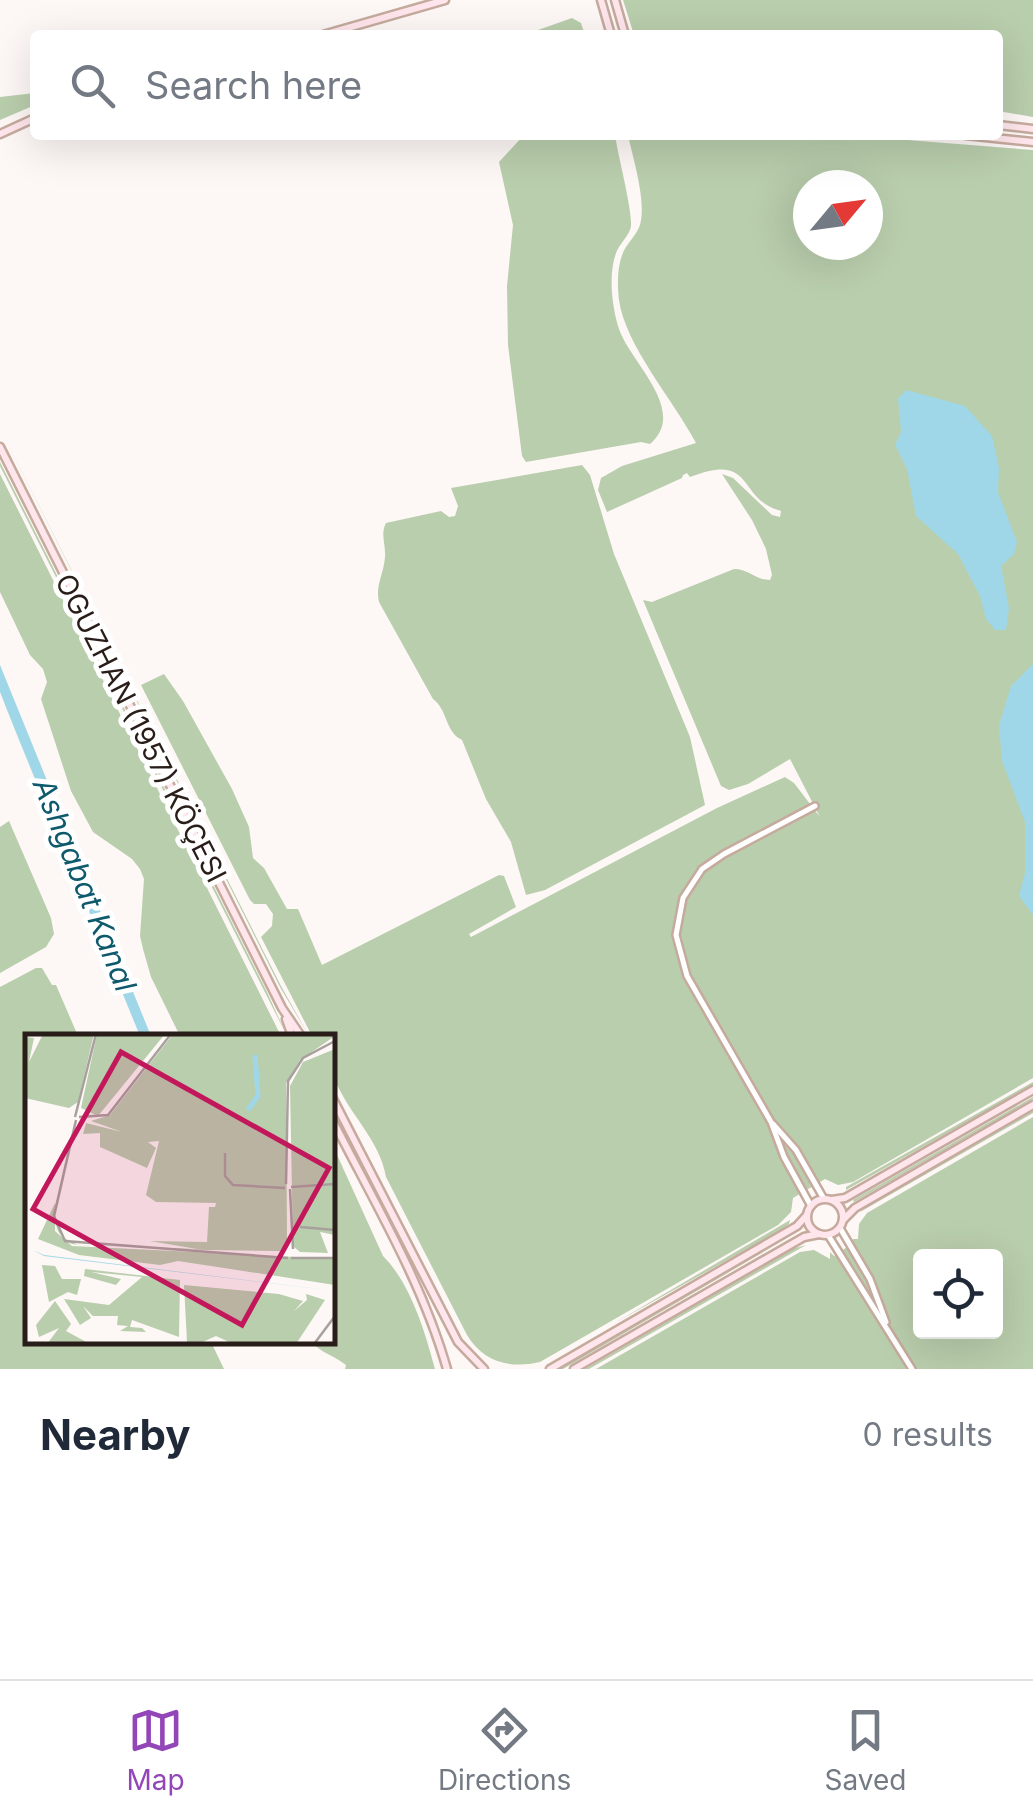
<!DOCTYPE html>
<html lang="en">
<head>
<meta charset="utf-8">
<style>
	body { margin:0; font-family:Inter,sans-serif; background:#f2f2f3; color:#1f2937 }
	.controls { position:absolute; right:30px; bottom:30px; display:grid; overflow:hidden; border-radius:10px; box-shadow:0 10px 40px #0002 }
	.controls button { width:90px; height:90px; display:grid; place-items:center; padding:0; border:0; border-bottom:2px solid #e0e1e3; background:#fff; color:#1f2937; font:50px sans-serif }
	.compass { position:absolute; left:793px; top:170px; width:90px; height:90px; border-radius:50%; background:#fff; box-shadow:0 10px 40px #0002; rotate:61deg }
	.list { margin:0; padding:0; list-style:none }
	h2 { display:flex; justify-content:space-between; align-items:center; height:130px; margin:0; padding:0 40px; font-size:42px }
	h2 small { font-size:32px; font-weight:400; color:#747a83 }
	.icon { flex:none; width:55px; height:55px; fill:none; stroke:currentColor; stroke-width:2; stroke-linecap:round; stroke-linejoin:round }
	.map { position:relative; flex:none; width:1033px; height:1369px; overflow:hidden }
	.search { position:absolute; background:#fff; box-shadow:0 10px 40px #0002; left:30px; right:30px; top:30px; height:110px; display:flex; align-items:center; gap:25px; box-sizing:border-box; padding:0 35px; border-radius:10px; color:#747a83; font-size:38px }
	.sheet { height:310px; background:#fff }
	nav { display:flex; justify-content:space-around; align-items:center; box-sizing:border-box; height:140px; border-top:2px solid #e0e1e3; background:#fff; font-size:28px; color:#747a83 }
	nav a { display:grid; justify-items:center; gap:5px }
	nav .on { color:#9346b7 }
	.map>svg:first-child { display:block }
	.green { fill:#b9cead; fill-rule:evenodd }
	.water { fill:#9fd7e8 }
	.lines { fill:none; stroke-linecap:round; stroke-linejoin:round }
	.street-casing { stroke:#c5aa9d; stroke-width:10 }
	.secondary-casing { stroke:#c5aa9d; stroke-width:11 }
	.street { stroke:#fff; stroke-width:5 }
	.secondary { stroke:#fee6ec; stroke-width:6 }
	.labels { text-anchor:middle; stroke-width:10; stroke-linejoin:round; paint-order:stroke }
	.street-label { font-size:28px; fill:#281d19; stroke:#fff }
	.water-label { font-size:30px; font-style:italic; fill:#0e5a6c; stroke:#fff }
	.inset-river { fill:none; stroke:#9fd7e8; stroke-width:5 }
	.inset-road { fill:none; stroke:#a8a09d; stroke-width:2.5 }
	.view { fill:#c2185b; fill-opacity:0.15; stroke:#c2185b; stroke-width:5 }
	.inset-edge { fill:none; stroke:#281d19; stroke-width:5 }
</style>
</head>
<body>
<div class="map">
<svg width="1033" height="1369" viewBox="0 0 1033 1369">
	<rect width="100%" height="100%" fill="#fdf7f5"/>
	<!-- green -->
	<g class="green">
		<polygon points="623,0 1033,0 1033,117 998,111 998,35 634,35"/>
		<polygon points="572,18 581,23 585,35 524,35"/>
		<polygon points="35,93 35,105 0,120 0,97"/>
		<path d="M524 135H615C618 156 632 208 631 226 630 235 619 244 616 253 608 275 612 307 619 329 630 362 689 411 650 444L641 442 526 462 522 456 508 345 507 286 513 225 499 162Z"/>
		<path d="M628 135H844L1033 150V1078L853 1182 838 1185 825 1179 793 1198 791 1212 778 1225 540 1362C510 1369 483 1362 467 1335L386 1177C380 1139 347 1113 334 1077 330 1065 333 1049 332 1036H312L261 937 272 926 273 914 266 904H254L250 900 141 685 164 674 183 701 232 789 249 827 253 858 264 868 287 909H298L322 965 499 875 504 876 516 907 469 934 471 937 717 808 785 777 794 783 820 817 790 759 748 784 729 790 721 786 643 600 652 602 734 569C749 569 755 580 770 580L772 575 766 549 752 520 722 474 733 478 772 515 780 517 781 511C736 499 756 451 690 477L687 473 683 475 682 478 607 512 598 490 601 478 622 466 696 443C674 401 625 345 619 300 617 283 617 261 626 247 632 238 640 230 641 220 645 197 633 158 628 135ZM808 185H868V245H808Z"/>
		<polygon points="0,428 281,986 309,1036 280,987"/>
		<polygon points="0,462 267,992 287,1036 0,466"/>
		<path d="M582 465 590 475 614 554 690 737 705 805 545 890 526 895 511 842 486 799 462 740C445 732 448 710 433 699L379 602C375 586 384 573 385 557 386 545 380 534 386 523L441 511 449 517 455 516 458 506 451 488Z"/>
		<polygon points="0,474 281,1036 180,1036 151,977 143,949 140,936 144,879 140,869 132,859 93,832 71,791 41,699 47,682 43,669 30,655 0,592"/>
		<polygon points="9,821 51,918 54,934 46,947 0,973 0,827"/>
		<polygon points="36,968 42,968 52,985 56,985 78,1036 28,1036 28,1342 211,1342 224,1369 0,1369 0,987"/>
		<polygon points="1033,1082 1033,1085 846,1190 846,1187"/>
		<polygon points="1033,1097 1033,1099 854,1202 853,1200"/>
		<polygon points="1033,1111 1033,1113 860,1212 867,1206"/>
		<path d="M1033 1117V1369H596L800 1252 814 1250 830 1259V1252L834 1256 853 1243V1239H858L859 1224 867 1213ZM920 1256H996V1332H920Z"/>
		<path d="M333 1146 383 1256C411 1284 425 1332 435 1369H345L346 1365C334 1355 322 1354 312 1342H332Z"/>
		<polygon points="790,1220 789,1224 781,1230 613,1324"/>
		<polygon points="798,1232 563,1369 559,1369"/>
		<polygon points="806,1245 589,1369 585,1369 792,1249"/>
	</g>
	<!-- water -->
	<g class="water">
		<polygon points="906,390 965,406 992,436 999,468 998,492 1017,542 1014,554 1001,566 1009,608 1006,630 995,630 986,619 980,596 958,554 916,516 907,469 895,445 901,432 898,399"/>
		<polygon points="1033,664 1033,915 1019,896 1025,873 1025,822 1002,761 999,726 1011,686"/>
		<polygon points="0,665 151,1036 140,1036 15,730 0,692"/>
	</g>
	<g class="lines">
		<!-- street casing -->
		<g class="street-casing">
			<g id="street">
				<polyline points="773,1124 796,1150 824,1199"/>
				<polyline points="811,1206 784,1157 771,1122 687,976 676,935 683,898 702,869 724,854 815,806"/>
				<polyline points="840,1228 870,1279 886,1322"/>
				<polyline points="828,1235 912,1369"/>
			</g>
		</g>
		<!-- secondary casing -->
		<g class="secondary-casing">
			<g id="secondary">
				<polyline points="601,0 611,35"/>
				<polyline points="615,0 625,35"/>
				<polyline points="323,35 445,0"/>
				<polyline points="998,125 1033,129"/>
				<polyline points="0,134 35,118"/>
				<polyline points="966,135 1033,142"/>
				<polyline points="0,447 282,1008 301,1036"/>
				<polyline points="286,1019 292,1036"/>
				<polyline points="332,1097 458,1342 484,1369"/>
				<path d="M332 1119C373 1200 422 1281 447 1369"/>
				<circle cx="825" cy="1217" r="18"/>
				<polyline points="832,1200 845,1198 1033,1090"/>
				<polyline points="843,1220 855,1208 1033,1105"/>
				<polyline points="550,1369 797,1226 807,1215"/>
				<polyline points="574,1369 804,1237 819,1234"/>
			</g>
		</g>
		<!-- street -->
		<use href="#street" class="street"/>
		<!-- secondary -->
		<use href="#secondary" class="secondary"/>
	</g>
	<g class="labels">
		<!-- street labels -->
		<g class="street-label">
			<text transform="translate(141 728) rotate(63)" y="10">OGUZHAN (1957) KÖÇESI</text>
		</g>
		<!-- water labels -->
		<g class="water-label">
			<text transform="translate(84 885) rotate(68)" y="10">Ashgabat Kanal</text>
		</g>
	</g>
	<!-- overview -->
	<g transform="translate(25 1034)">
		<rect width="310" height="310" fill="#fdf7f5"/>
		<path d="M18 0H69L53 68 44 74 0 64V3L9 4 4 28ZM72 0H140L73 82 56 74ZM148 0 310 2 275 26 261 49 262 206 255 217 182 216 55 211 47 210 42 207 37 203 33 197 31 191 30 184 31 179 52 88 30 182 37 203 53 211 172 215 125 207 182 208 184 173H190L191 169 131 168 121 161 134 107 123 108 131 114 122 134 75 113V99L58 100 61 89 97 98 66 87 85 81ZM310 15V201L295 198 303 219 275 218 268 212 265 52 278 28ZM30 169V197L47 212 310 225V251L153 227 135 231 54 221 13 205ZM17 231 30 232 37 245H56L52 261 43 258 24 268ZM60 235 155 246 154 303 107 286 105 293 117 294 121 298 95 297 103 292 92 291 93 282H68L58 272 66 284 55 291 39 265 84 271 117 243 66 238 96 245 91 251 59 242ZM159 251 254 260 278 267 269 277 282 266 281 260 300 266 271 310H180L204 308 191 302 173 310H150L162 308ZM30 267 46 290 41 297 65 310H22L34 294 14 303 11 291Z" fill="#b9cead"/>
		<path d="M8 216 19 221 310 257 19 222Z" fill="#9fd7e8"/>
		<path class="inset-river" d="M223 76 233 62 230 21"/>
		<path class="inset-road" d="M50 83 71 0M54 83 83 81 146 0M51 86 29 182 40 207 263 224M200 119V142L208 151 260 154M261 150 263 47 278 24 310 7M266 153 310 150M265 155 268 215M275 193 310 196M266 224H310M289 310 310 282"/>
		<path class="view" d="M96 18 304 134 217 291 8 175Z"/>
		<rect width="310" height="310" class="inset-edge"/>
	</g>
</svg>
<div class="controls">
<button><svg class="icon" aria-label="locate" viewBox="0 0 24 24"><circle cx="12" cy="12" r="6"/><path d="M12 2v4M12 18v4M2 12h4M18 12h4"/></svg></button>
</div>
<svg class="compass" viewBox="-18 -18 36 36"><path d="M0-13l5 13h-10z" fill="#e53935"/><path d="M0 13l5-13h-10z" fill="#747a83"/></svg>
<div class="search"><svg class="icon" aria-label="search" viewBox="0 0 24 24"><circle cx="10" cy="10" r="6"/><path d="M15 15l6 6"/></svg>Search here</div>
</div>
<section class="sheet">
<h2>Nearby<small>0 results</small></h2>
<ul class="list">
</ul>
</section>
<nav>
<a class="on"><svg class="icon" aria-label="map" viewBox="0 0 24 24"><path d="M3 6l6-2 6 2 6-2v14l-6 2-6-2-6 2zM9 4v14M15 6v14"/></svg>Map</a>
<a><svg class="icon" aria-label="directions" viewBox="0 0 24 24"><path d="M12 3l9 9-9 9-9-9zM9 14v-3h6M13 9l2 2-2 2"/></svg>Directions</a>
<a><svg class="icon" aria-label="saved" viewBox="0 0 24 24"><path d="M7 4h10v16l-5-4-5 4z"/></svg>Saved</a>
</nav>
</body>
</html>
